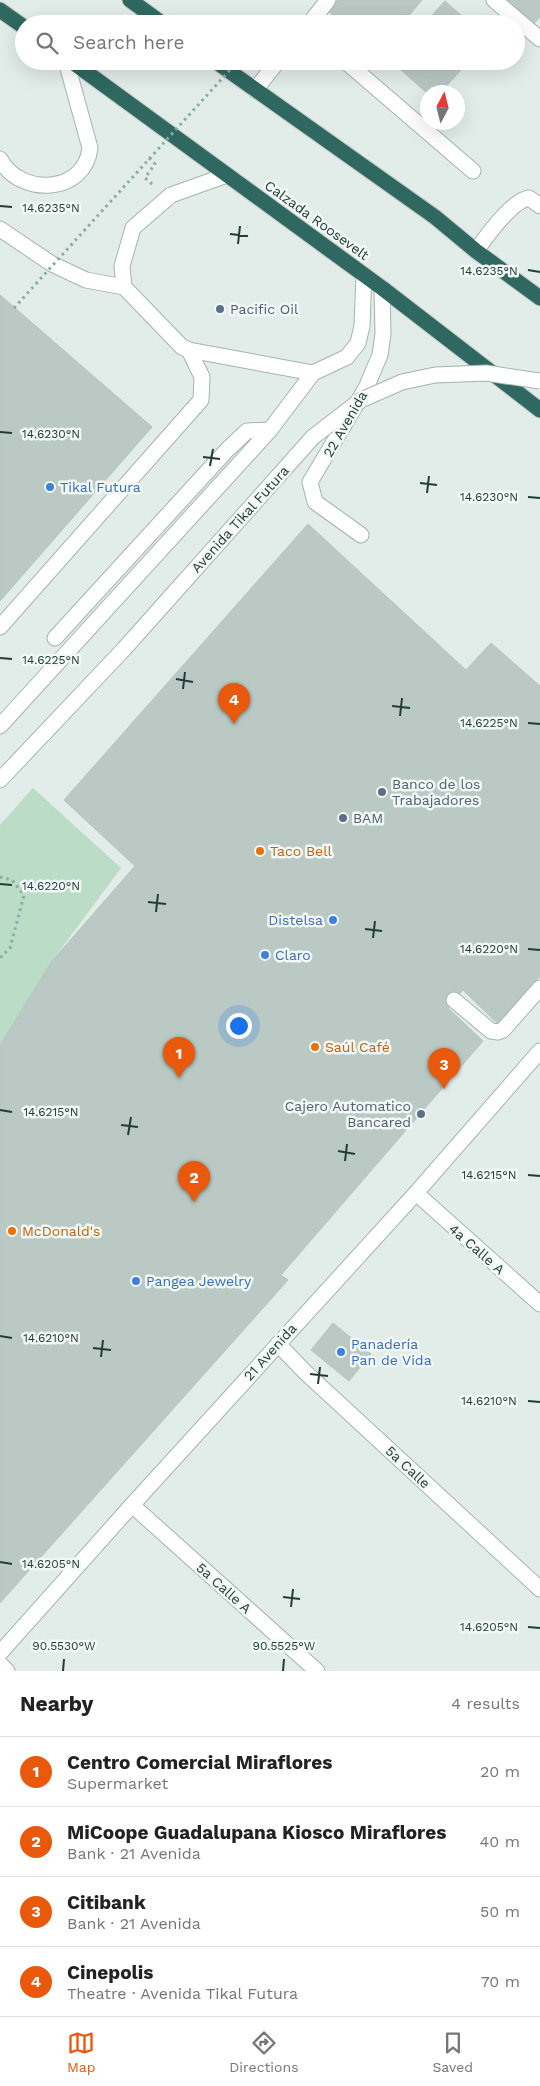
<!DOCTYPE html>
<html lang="en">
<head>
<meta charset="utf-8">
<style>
	body { margin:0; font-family:"Work Sans",sans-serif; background:#f6f6f6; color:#222 }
	.compass { position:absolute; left:420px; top:85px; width:45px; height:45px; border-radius:50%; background:#fff; box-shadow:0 5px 20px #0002; rotate:7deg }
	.you { position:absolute; left:238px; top:1025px; width:18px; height:18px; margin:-12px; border:4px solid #fff; border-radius:50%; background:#1a73e8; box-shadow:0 0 0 8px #1a73e833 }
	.badge { display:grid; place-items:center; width:32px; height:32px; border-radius:50%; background:#ea580c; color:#fff; font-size:16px; font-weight:700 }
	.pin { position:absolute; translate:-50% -41px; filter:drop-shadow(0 1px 2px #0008) }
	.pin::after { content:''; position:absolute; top:26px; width:18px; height:15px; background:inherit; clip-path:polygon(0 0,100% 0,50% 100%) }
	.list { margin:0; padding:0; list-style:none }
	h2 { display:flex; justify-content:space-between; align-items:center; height:65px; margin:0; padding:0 20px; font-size:21px }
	h2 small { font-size:16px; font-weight:400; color:#767676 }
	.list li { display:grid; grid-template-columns:32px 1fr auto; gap:15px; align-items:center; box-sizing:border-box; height:70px; padding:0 20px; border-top:1px solid #e0e0e0 }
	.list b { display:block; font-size:19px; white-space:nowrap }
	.list p { margin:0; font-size:16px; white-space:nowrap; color:#767676 }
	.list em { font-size:16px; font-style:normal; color:#767676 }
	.icon { flex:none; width:28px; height:28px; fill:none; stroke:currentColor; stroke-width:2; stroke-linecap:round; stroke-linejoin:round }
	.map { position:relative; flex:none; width:540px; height:1671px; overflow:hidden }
	.search { position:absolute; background:#fff; box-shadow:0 5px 20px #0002; left:15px; right:15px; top:15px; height:55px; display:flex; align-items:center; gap:12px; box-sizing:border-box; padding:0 18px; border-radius:28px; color:#767676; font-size:19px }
	.sheet { height:345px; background:#fff }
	nav { display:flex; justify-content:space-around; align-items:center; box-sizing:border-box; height:70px; border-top:1px solid #e0e0e0; background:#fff; font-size:14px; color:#767676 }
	nav a { display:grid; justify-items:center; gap:2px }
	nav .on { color:#ea580c }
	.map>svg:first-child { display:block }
	.green { fill:#bbdcc7 }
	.building { fill:#bac9c4; stroke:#b4c5c0 }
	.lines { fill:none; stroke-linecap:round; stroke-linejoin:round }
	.minor-casing { stroke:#a5b4af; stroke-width:17 }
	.highway-casing { stroke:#c1c8c7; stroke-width:17 }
	.path { stroke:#83aea4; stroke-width:3; stroke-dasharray:2.5 4; stroke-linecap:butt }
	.minor { stroke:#fff; stroke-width:15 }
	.highway { stroke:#2f6860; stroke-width:15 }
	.minor-bridge-casing { stroke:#a5b4af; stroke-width:17; stroke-linecap:butt }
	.path-bridge { stroke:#83aea4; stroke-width:3; stroke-dasharray:2.5 4; stroke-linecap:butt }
	.minor-bridge { stroke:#fff; stroke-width:15 }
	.ticks { fill:none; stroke:#223c37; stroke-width:2 }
	.service-dot { fill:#5c6f8a; stroke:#f2f8f6; stroke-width:2 }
	.shop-dot { fill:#3f7fe0; stroke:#f2f8f6; stroke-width:2 }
	.food-dot { fill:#e8710a; stroke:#f2f8f6; stroke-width:2 }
	.labels { text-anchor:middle; stroke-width:5; stroke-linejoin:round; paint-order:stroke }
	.street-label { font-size:14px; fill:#223c37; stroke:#f2f8f6 }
	.service-label { font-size:14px; fill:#4e5e75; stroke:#f2f8f6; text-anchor:start }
	.shop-label { font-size:14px; fill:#366cbe; stroke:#f2f8f6; text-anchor:start }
	.food-label { font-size:14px; fill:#c56008; stroke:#f2f8f6; text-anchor:start }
	.ticks-label { font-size:12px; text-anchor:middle; fill:#223c37; stroke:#f2f8f6; stroke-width:5; stroke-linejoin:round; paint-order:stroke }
</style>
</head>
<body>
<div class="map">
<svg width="540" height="1671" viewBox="0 0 540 1671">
	<rect width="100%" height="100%" fill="#e2ece8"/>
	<!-- green -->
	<polygon class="green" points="33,788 121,868 52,961 0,1045 0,825"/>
	<!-- building -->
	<g class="building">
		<polygon points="338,0 422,0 402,24 344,24 328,11"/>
		<polygon points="502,0 540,0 540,17 532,26"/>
		<polygon points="445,1 471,24 424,24"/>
		<polygon points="391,61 469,61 441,92 428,92 428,94"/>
		<polygon points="0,295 152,427 0,601"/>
		<polygon points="308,524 466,670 491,643 540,686 540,976 498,1024 463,990 454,1000 448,1008 483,1041 281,1275 288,1280 0,1603 0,1045 52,961 135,866 64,800"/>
		<polygon points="333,1323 371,1354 349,1381 311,1350"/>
	</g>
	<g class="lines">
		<!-- minor casing -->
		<g class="minor-casing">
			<g id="minor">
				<polyline points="494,0 540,39"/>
				<polyline points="309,24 328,0"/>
				<polyline points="345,61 473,171"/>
				<polyline points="255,90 278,61"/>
				<path d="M0 159C20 197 85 194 90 148L66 61"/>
				<polyline points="0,229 52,264 86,280 124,287 182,347 189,350 313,373"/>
				<path d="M476 251C486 237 511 201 529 198L540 206"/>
				<polyline points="124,287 122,266 133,228 171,195 227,175"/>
				<polyline points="361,535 315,502 310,482 366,388 380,355 383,334 382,288"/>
				<polyline points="0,627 201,400 202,377 189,350"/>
				<polyline points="55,638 227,450 247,431 270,430"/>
				<polyline points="0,726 270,430 313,373 347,357 358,343 362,326 364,275"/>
				<polyline points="0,780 124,649"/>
				<polyline points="454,1000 491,1031 498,1032 503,1030 540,988"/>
				<polyline points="416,1193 540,1304"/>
				<polyline points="278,1344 305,1372 540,1589"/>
				<polyline points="132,1505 317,1671"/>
				<polyline points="0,1653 132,1505 416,1193 540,1051"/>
				<polyline points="0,1664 7,1671"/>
			</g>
		</g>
		<!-- highway casing -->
		<g class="highway-casing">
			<g id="highway">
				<polyline points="130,0 163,24"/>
				<polyline points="0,10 24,27"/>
				<polyline points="71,61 382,288 540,410"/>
				<polyline points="215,61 435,217 476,251 540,298"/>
			</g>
		</g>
		<!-- path -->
		<g class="path">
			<polyline points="149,158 155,164 145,178 152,184"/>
			<polyline points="0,877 12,880 24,895 10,948 0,958"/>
		</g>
		<!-- minor -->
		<use href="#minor" class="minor"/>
		<!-- highway -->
		<use href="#highway" class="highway"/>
		<!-- minor-bridge casing -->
		<g class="minor-bridge-casing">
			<polyline id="minor-bridge" points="124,649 313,437 361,400 402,382 435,375 486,373 540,381"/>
		</g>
		<!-- path-bridge -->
		<polyline class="path-bridge" points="14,308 238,61"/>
		<!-- minor-bridge -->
		<use href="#minor-bridge" class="minor-bridge"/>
	</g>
	<!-- ticks -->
	<path class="ticks" d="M0 206 12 207M230 234 248 236M238 244 240 226M528 270 540 272M0 432 12 433M203 457 220 459M210 466 213 449M420 483 437 485M427 493 429 476M528 497 540 498M0 658 12 659M176 679 193 682M183 689 185 672M392 706 410 708M400 716 402 698M528 723 540 724M0 884 12 885M148 902 166 904M156 912 158 894M365 929 382 931M373 938 375 921M528 949 540 950M0 1110 12 1112M121 1125 138 1127M128 1135 131 1117M338 1151 355 1154M345 1161 347 1144M528 1175 540 1176M0 1336 12 1338M93 1348 111 1350M101 1357 103 1340M310 1374 328 1376M318 1384 320 1367M528 1401 540 1402M0 1562 12 1564M283 1597 300 1599M291 1607 293 1589M528 1627 540 1628M63 1671 64 1659M283 1671 284 1659"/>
	<!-- markers -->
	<g class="service-dot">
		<circle cx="220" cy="309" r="5"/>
		<circle cx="382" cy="792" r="5"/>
		<circle cx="343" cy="818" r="5"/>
		<circle cx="421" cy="1114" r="5"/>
	</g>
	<g class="shop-dot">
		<circle cx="50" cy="487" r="5"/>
		<circle cx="333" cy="920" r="5"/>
		<circle cx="265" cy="955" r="5"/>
		<circle cx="136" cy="1281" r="5"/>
		<circle cx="341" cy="1352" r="5"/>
	</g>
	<g class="food-dot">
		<circle cx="260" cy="851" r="5"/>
		<circle cx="315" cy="1047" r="5"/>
		<circle cx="12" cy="1231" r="5"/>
	</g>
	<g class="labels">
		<!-- street labels -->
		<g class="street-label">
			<text transform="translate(317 220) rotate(36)" y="5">Calzada Roosevelt</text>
			<text transform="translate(345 424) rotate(-60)" y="5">22 Avenida</text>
			<text transform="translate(240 519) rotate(-48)" y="5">Avenida Tikal Futura</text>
			<text transform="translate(477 1249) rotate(41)" y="5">4a Calle A</text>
			<text transform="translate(270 1352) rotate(-48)" y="5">21 Avenida</text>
			<text transform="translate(408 1467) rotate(43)" y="5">5a Calle</text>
			<text transform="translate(224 1588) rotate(42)" y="5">5a Calle A</text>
		</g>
		<!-- service labels -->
		<g class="service-label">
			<text x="230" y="314">Pacific Oil</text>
			<text x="392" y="789">Banco de los<tspan x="392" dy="16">Trabajadores</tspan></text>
			<text x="353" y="823">BAM</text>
			<text x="411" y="1111" text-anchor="end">Cajero Automatico<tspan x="411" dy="16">Bancared</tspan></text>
		</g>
		<!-- shop labels -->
		<g class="shop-label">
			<text x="60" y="492">Tikal Futura</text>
			<text x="323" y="925" text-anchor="end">Distelsa</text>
			<text x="275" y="960">Claro</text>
			<text x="146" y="1286">Pangea Jewelry</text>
			<text x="351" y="1349">Panadería<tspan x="351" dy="16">Pan de Vida</tspan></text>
		</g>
		<!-- food labels -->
		<g class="food-label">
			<text x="270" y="856">Taco Bell</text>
			<text x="325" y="1052">Saúl Café</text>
			<text x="22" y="1236">McDonald's</text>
		</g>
	</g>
	<g class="ticks-label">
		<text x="51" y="212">14.6235°N</text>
		<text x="489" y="275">14.6235°N</text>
		<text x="51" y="438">14.6230°N</text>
		<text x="489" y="501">14.6230°N</text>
		<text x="51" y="664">14.6225°N</text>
		<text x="489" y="727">14.6225°N</text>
		<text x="51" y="890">14.6220°N</text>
		<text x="489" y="953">14.6220°N</text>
		<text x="51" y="1116">14.6215°N</text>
		<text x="489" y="1179">14.6215°N</text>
		<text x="51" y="1342">14.6210°N</text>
		<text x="489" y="1405">14.6210°N</text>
		<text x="51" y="1568">14.6205°N</text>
		<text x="489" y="1631">14.6205°N</text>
		<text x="64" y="1650">90.5530°W</text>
		<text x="284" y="1650">90.5525°W</text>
	</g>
</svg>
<svg class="compass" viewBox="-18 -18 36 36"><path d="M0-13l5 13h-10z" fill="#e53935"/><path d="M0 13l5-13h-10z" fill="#767676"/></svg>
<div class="you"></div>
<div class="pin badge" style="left:179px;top:1078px">1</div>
<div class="pin badge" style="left:194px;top:1202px">2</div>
<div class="pin badge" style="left:444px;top:1089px">3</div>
<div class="pin badge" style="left:234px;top:724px">4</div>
<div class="search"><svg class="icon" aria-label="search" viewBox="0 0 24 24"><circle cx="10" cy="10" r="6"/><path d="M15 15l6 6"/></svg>Search here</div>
</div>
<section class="sheet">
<h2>Nearby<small>4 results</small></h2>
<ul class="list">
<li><span class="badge">1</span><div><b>Centro Comercial Miraflores</b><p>Supermarket</p></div><em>20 m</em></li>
<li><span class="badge">2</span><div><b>MiCoope Guadalupana Kiosco Miraflores</b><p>Bank · 21 Avenida</p></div><em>40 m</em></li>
<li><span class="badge">3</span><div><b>Citibank</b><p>Bank · 21 Avenida</p></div><em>50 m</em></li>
<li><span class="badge">4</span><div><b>Cinepolis</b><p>Theatre · Avenida Tikal Futura</p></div><em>70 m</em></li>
</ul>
</section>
<nav>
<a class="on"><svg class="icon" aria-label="map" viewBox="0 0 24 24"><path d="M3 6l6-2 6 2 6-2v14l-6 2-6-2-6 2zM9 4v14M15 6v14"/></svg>Map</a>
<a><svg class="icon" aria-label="directions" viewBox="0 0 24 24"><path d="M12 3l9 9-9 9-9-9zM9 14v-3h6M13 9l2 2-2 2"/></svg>Directions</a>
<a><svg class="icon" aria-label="saved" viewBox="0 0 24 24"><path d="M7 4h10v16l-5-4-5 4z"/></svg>Saved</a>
</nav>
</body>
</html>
